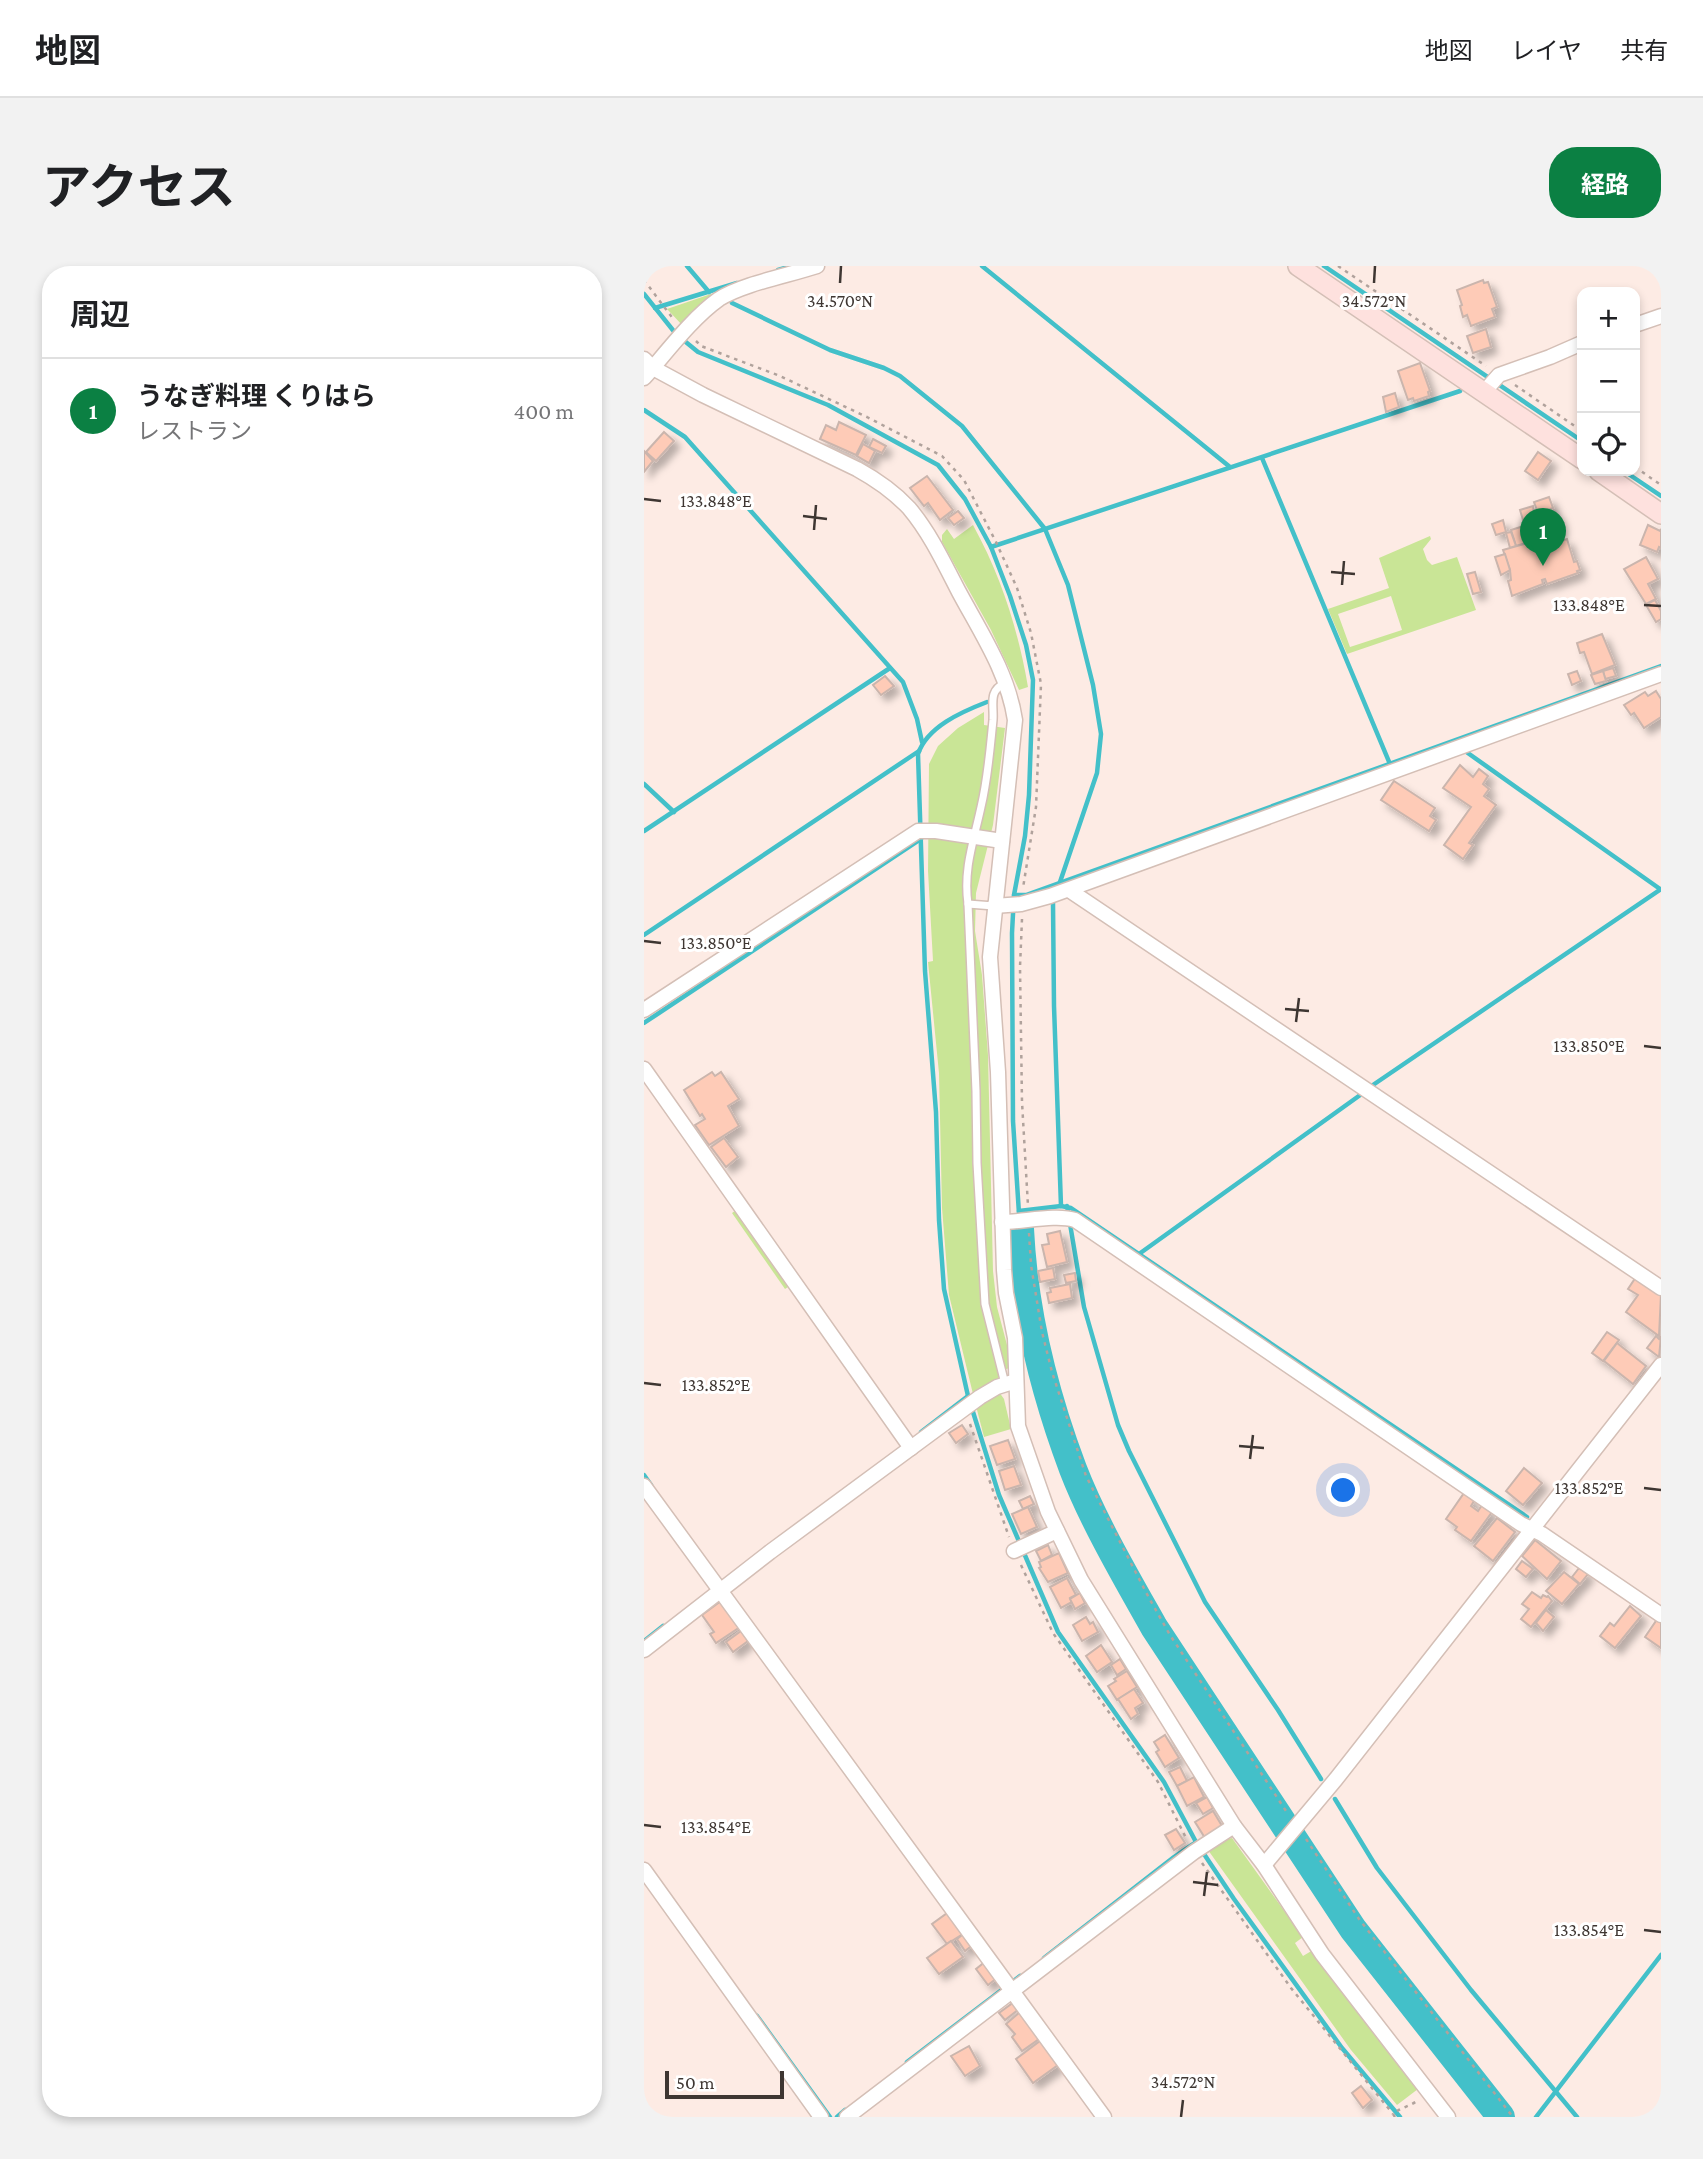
<!DOCTYPE html>
<html lang="ja">
<head>
<meta charset="utf-8">
<style>
	body { margin:0; font-family:"Crimson Pro","Noto Sans JP",serif; background:#f2f2f2; color:#202124 }
	.controls { position:absolute; right:21px; top:21px; display:grid; overflow:hidden; border-radius:14px; box-shadow:0 4px 10px #0003 }
	.controls button { width:63px; height:63px; display:grid; place-items:center; padding:0; border:0; border-bottom:2px solid #e0e0e0; background:#fff; color:#202124; font:35px sans-serif }
	.scale { position:absolute; left:21px; bottom:18px; width:119px; box-sizing:border-box; padding-left:7px; border:4px solid #3e3632; border-top:0; font-size:19px; line-height:24px; white-space:nowrap; color:#3e3632; -webkit-text-stroke:5px #fff; paint-order:stroke }
	.you { position:absolute; left:700px; top:1225px; width:24px; height:24px; margin:-18px; border:5px solid #fff; border-radius:50%; background:#1a73e8; box-shadow:0 0 0 10px #1a73e833 }
	.badge { display:grid; place-items:center; width:46px; height:46px; border-radius:50%; background:#0b8043; color:#fff; font-size:23px; font-weight:700 }
	.pin { position:absolute; translate:-50% -58px; filter:drop-shadow(0 2px 4px #0008) }
	.pin::after { content:''; position:absolute; top:37px; width:24px; height:21px; background:inherit; clip-path:polygon(0 0,100% 0,50% 100%) }
	.list { margin:0; padding:0; list-style:none }
	h2 { display:flex; justify-content:space-between; align-items:center; height:91px; margin:0; padding:0 28px; font-size:30px }
	h2 small { font-size:23px; font-weight:400; color:#757577 }
	.list li { display:grid; grid-template-columns:46px 1fr auto; gap:21px; align-items:center; box-sizing:border-box; height:105px; padding:0 28px; border-top:2px solid #e0e0e0 }
	.list b { display:block; font-size:26px; white-space:nowrap }
	.list p { margin:0; font-size:23px; white-space:nowrap; color:#757577 }
	.list em { font-size:23px; font-style:normal; color:#757577 }
	.icon { flex:none; width:38px; height:38px; fill:none; stroke:currentColor; stroke-width:2; stroke-linecap:round; stroke-linejoin:round }
	.map { position:relative; flex:none; width:1017px; height:1851px; overflow:hidden; border-radius:28px }
	header { display:flex; align-items:center; gap:42px; box-sizing:border-box; height:98px; padding:0 35px; background:#fff; border-bottom:2px solid #e0e0e0 }
	header strong { font-size:33px }
	nav { display:flex; gap:38px; margin-inline-start:auto; font-size:24px }
	.intro { display:flex; align-items:center; justify-content:space-between; box-sizing:border-box; height:168px; padding:0 42px }
	h1 { margin:0; font-size:49px }
	.button { padding:18px 32px; border-radius:28px; background:#0b8043; color:#fff; font-size:24px; font-weight:700 }
	main { display:flex; gap:42px; padding:0 42px }
	aside { flex:1; background:#fff; border-radius:28px; box-shadow:0 4px 10px #0003 }
	.map>svg:first-child { display:block }
	.green { fill:#c9e596; fill-rule:evenodd }
	.lines { fill:none; stroke-linecap:round; stroke-linejoin:round }
	.stream { stroke:#43c0c9; stroke-width:4.5 }
	.river { stroke:#43c0c9; stroke-width:28 }
	.building { fill:#fecbb7; stroke:#cab5ad; stroke-width:2; filter:url(#shadow) }
	.lane-casing { stroke:#d4bfb6; stroke-width:10 }
	.street-casing { stroke:#d4bfb6; stroke-width:17 }
	.secondary-casing { stroke:#d4bfb6; stroke-width:22 }
	.path { stroke:#b0a29c; stroke-width:2.5; stroke-dasharray:3.5 5; stroke-linecap:butt }
	.lane { stroke:#fff; stroke-width:7 }
	.street { stroke:#fff; stroke-width:14 }
	.secondary { stroke:#fee1de; stroke-width:19 }
	.ticks { fill:none; stroke:#3e3632; stroke-width:2.5 }
	.ticks-label { font-size:18px; text-anchor:middle; fill:#3e3632; stroke:#fff; stroke-width:6; stroke-linejoin:round; paint-order:stroke }
</style>
</head>
<body>
<header>
<strong>地図</strong>
<nav><a>地図</a><a>レイヤ</a><a>共有</a></nav>
</header>
<div class="intro"><h1>アクセス</h1><a class="button">経路</a></div>
<main>
<aside>
<h2>周辺<small></small></h2>
<ul class="list">
<li><span class="badge">1</span><div><b>うなぎ料理 くりはら</b><p>レストラン</p></div><em>400 m</em></li>
</ul>
</aside>
<div class="map">
<svg width="1017" height="1851" viewBox="0 0 1017 1851">
	<defs>
		<filter id="shadow"><feDropShadow dx="6" dy="6" stdDeviation="3.5" flood-color="#0004"/></filter>
	</defs>
	<rect width="100%" height="100%" fill="#fdebe4"/>
	<!-- green -->
	<g class="green">
		<polygon points="67,28 71,30 40,61 23,43"/>
		<path d="M329 259C357 310 374 363 384 421L375 424 347 364 298 276V269L303 263 310 273Z"/>
		<path d="M786 270 787 273 779 283 783 294 788 299 813 291 832 344 703 388 684 343 745 322 735 292ZM747 330 758 364 706 381 694 348Z"/>
		<polygon points="340,446 340,459 361,462 349,559 332,627 331,665 338,709 344,789 349,1005 353,1041 363,1079 365,1102 355,1106 354,1116 329,1128 305,1029 298,942 295,807 284,696 289,695 284,605 285,498 294,480 314,462"/>
		<polygon points="95,942 150,1017 141,1023 88,947"/>
		<polygon points="355,1126 360,1133 367,1163 340,1171 332,1140"/>
		<polygon points="588,1572 659,1671 651,1677 659,1690 669,1684 774,1823 753,1839 707,1784 564,1584 584,1573"/>
	</g>
	<g class="lines">
		<!-- stream -->
		<g class="stream">
			<polyline points="43,0 65,26"/>
			<polyline points="338,0 586,201"/>
			<polyline points="680,0 938,175"/>
			<polyline points="134,4 147,0"/>
			<polyline points="0,28 32,68 54,86 184,139 294,199 321,233 347,281 366,330 382,379 389,414 385,529 381,570 370,629 368,667 369,855 376,963"/>
			<polyline points="88,37 186,84 240,102 256,110 318,160 401,263 424,319 449,419 457,468 453,507 416,616"/>
			<polyline points="11,42 93,17"/>
			<polyline points="0,144 41,171 259,416 273,453 278,476"/>
			<polyline points="618,192 746,498"/>
			<polyline points="980,205 1017,230"/>
			<polyline points="347,281 816,125"/>
			<path d="M343 436C317 446 283 461 274 488L281 705 292 846 295 954 300 1023 324 1130 355 1229 414 1366 520 1516 552 1576 590 1633 698 1782 756 1851"/>
			<polyline points="821,485 1016,623"/>
			<polyline points="0,518 30,546"/>
			<polyline points="0,565 246,402"/>
			<polyline points="370,629 382,629 1017,400"/>
			<polyline points="409,637 410,740 417,940"/>
			<polyline points="0,669 275,485"/>
			<polyline points="0,757 277,573"/>
			<polyline points="726,821 1017,623"/>
			<polyline points="423,940 440,1041 474,1159 485,1185 561,1336 634,1444 677,1513"/>
			<polyline points="375,945 417,940 427,942 883,1251"/>
			<polyline points="495,988 719,827"/>
			<polyline points="277,1166 324,1130"/>
			<polyline points="0,1209 7,1219"/>
			<polyline points="0,1375 19,1360"/>
			<polyline points="691,1533 733,1602 827,1724 933,1851"/>
			<polyline points="400,1692 530,1591 552,1576"/>
			<polyline points="113,1750 186,1851"/>
			<polyline points="263,1796 376,1710"/>
			<polyline points="193,1851 201,1844"/>
			<polyline points="892,1851 1017,1689"/>
		</g>
		<!-- river -->
		<path class="river" d="M376 963C380 1045 400 1126 429 1203 449 1255 483 1313 510 1361L709 1663 857 1851"/>
	</g>
	<!-- building -->
	<g class="building">
		<polygon points="839,14 840,17 844,16 853,41 848,43 851,51 827,60 823,49 819,51 816,40 818,39 813,24"/>
		<polygon points="842,63 847,81 829,87 823,70"/>
		<polygon points="776,97 786,125 784,126 785,130 770,135 769,132 764,134 754,105"/>
		<polygon points="751,127 755,141 742,146 739,131"/>
		<polygon points="195,156 222,169 212,189 176,173 182,159 192,164"/>
		<polygon points="20,166 30,175 12,195 2,186"/>
		<polygon points="229,173 242,180 238,187 225,181"/>
		<polygon points="219,178 231,185 225,197 213,190"/>
		<polygon points="0,185 9,195 0,206"/>
		<polygon points="894,186 907,195 894,214 881,205"/>
		<polygon points="283,210 309,244 296,254 284,237 280,240 266,222"/>
		<polygon points="905,231 909,242 894,247 890,236"/>
		<polygon points="889,240 891,254 883,257 882,253 879,254 876,244"/>
		<polygon points="314,245 320,252 310,259 304,252"/>
		<polygon points="859,254 862,266 852,269 848,258"/>
		<polygon points="886,258 891,274 872,280 867,264"/>
		<polygon points="1004,259 1016,265 1017,263 1017,282 1015,281 1013,286 996,279"/>
		<polygon points="867,266 872,280 866,282 862,267"/>
		<polygon points="923,273 930,296 933,295 936,304 933,305 934,307 903,318 901,313 898,314 899,318 868,330 864,315 867,314 866,304 859,284 894,274 900,281"/>
		<polygon points="861,288 866,304 857,309 851,291"/>
		<polygon points="1002,291 1014,313 1004,318 1012,333 1002,338 980,303"/>
		<polygon points="831,306 837,326 829,328 823,308"/>
		<polygon points="1011,334 1017,345 1017,353 1012,356 1002,339"/>
		<polygon points="958,368 971,399 948,408 940,386 936,387 933,377"/>
		<polygon points="969,402 972,410 961,413 959,405"/>
		<polygon points="933,405 937,415 928,419 924,408"/>
		<polygon points="959,405 962,415 951,418 947,409"/>
		<polygon points="241,410 250,420 237,429 229,419"/>
		<polygon points="1012,425 1017,433 1017,451 1000,462 990,447 987,449 980,439 1001,426 1004,430"/>
		<polygon points="816,499 829,511 835,503 844,510 839,518 845,523 840,530 852,539 825,577 829,579 819,593 800,579 827,541 799,522"/>
		<polygon points="750,515 791,542 786,550 792,554 785,565 737,534"/>
		<polygon points="68,806 71,810 77,806 95,833 84,840 95,860 65,879 51,859 61,853 58,848 56,850 40,824"/>
		<polygon points="80,872 94,891 82,901 67,881"/>
		<polygon points="416,965 423,996 403,1001 398,979 405,978 403,968"/>
		<polygon points="409,1002 411,1013 396,1016 394,1005"/>
		<polygon points="431,1007 432,1015 422,1017 420,1009"/>
		<polygon points="992,1011 1017,1028 1015,1070 982,1046 994,1029 984,1023"/>
		<polygon points="426,1018 428,1032 405,1037 403,1027 407,1026 406,1022"/>
		<polygon points="963,1066 975,1074 959,1095 948,1087"/>
		<polygon points="1012,1070 1015,1073 1017,1070 1015,1091 1003,1082"/>
		<polygon points="973,1077 1002,1100 989,1118 960,1095"/>
		<polygon points="318,1159 324,1168 312,1177 305,1167"/>
		<polygon points="364,1174 371,1193 353,1199 346,1180"/>
		<polygon points="370,1200 377,1219 361,1224 355,1205"/>
		<polygon points="880,1202 898,1217 879,1239 862,1225"/>
		<polygon points="820,1227 830,1235 827,1240 834,1245 838,1239 848,1246 827,1275 811,1264 813,1261 802,1253"/>
		<polygon points="386,1230 390,1238 379,1243 375,1235"/>
		<polygon points="384,1241 393,1261 377,1268 368,1248"/>
		<polygon points="853,1252 871,1266 849,1295 830,1280"/>
		<polygon points="891,1274 917,1295 903,1313 878,1290"/>
		<polygon points="404,1279 408,1289 397,1295 392,1285"/>
		<polygon points="415,1287 424,1307 404,1316 395,1302 397,1301 395,1296"/>
		<polygon points="878,1295 889,1303 882,1311 872,1303"/>
		<polygon points="935,1302 944,1308 936,1318 928,1311"/>
		<polygon points="920,1306 935,1318 918,1338 902,1325"/>
		<polygon points="423,1312 432,1329 426,1332 428,1336 417,1342 406,1321"/>
		<polygon points="888,1326 897,1332 899,1329 903,1331 904,1330 908,1335 887,1361 877,1353 885,1343 878,1338"/>
		<polygon points="436,1327 441,1337 431,1343 426,1333"/>
		<polygon points="77,1335 96,1361 72,1377 66,1368 70,1366 58,1349"/>
		<polygon points="986,1340 997,1350 971,1382 956,1370 966,1357 970,1360"/>
		<polygon points="902,1344 910,1351 899,1365 892,1357"/>
		<polygon points="442,1351 446,1358 449,1356 454,1366 438,1375 429,1359"/>
		<polygon points="1014,1352 1017,1354 1017,1382 1001,1371"/>
		<polygon points="97,1365 104,1375 89,1386 82,1376"/>
		<polygon points="457,1379 468,1396 453,1406 442,1390"/>
		<polygon points="476,1393 482,1403 473,1409 467,1399"/>
		<polygon points="483,1405 493,1421 473,1434 464,1420 472,1415 470,1413"/>
		<polygon points="490,1423 499,1437 491,1442 494,1448 487,1453 474,1433"/>
		<polygon points="521,1469 535,1492 521,1501 512,1486 515,1484 510,1476"/>
		<polygon points="536,1501 543,1515 533,1520 525,1506"/>
		<polygon points="550,1511 560,1531 543,1540 533,1520"/>
		<polygon points="563,1531 569,1542 559,1548 552,1537"/>
		<polygon points="569,1545 578,1560 561,1572 551,1556"/>
		<polygon points="532,1563 541,1577 530,1584 521,1569"/>
		<polygon points="306,1645 322,1666 303,1678 288,1658"/>
		<polygon points="322,1666 330,1678 321,1685 313,1673"/>
		<polygon points="307,1675 319,1691 295,1708 283,1692"/>
		<polygon points="342,1695 353,1712 344,1719 332,1703"/>
		<polygon points="370,1736 375,1743 361,1754 355,1747"/>
		<polygon points="376,1746 395,1773 378,1785 368,1771 371,1768 362,1758"/>
		<polygon points="396,1775 414,1799 389,1817 372,1793"/>
		<polygon points="325,1780 336,1800 321,1810 307,1790"/>
		<polygon points="717,1820 728,1834 719,1842 708,1827"/>
	</g>
	<g class="lines">
		<!-- lane casing -->
		<g class="lane-casing">
			<g id="lane">
				<polyline points="324,638 332,825 333,897 341,1038 361,1118"/>
				<path d="M350 640 324 638C319 603 330 574 337 541 344 512 346 483 349 454 350 438 344 425 361 417"/>
			</g>
		</g>
		<!-- street casing -->
		<g class="street-casing">
			<g id="street">
				<polyline points="991,59 1017,50"/>
				<path d="M0 93 9 102 59 129 213 203C233 214 250 226 265 242 286 267 300 297 315 326 337 367 364 407 371 454L346 691 354 806 360 1004 362 1027 371 1072 374 1160 404 1246 437 1314 590 1560 620 1599 678 1688 804 1851"/>
				<path d="M0 112C22 87 48 52 75 33 98 18 146 9 173 0"/>
				<polyline points="840,126 855,109 906,91 938,77"/>
				<polyline points="425,624 1017,1022"/>
				<polyline points="350,640 377,638 406,630 1017,408"/>
				<polyline points="0,744 274,565 292,565 358,575"/>
				<polyline points="0,803 267,1182"/>
				<path d="M358 956C379 956 412 948 431 954L877 1258 898 1268 1017 1349"/>
				<polyline points="0,1220 460,1851"/>
				<polyline points="370,1285 413,1265"/>
				<polyline points="0,1384 126,1286 336,1131 353,1121 372,1115"/>
				<polyline points="620,1599 692,1513 1017,1099"/>
				<polyline points="0,1604 177,1851"/>
				<polyline points="203,1851 550,1586 590,1560"/>
			</g>
		</g>
		<!-- secondary casing -->
		<g class="secondary-casing">
			<g id="secondary">
				<polyline points="654,0 938,193"/>
				<polyline points="955,205 1017,248"/>
			</g>
		</g>
		<!-- path -->
		<g class="path">
			<polyline points="694,0 842,100"/>
			<polyline points="0,14 30,54"/>
			<polyline points="52,75 57,80 136,110 223,151 298,190 320,214 352,276 373,322 387,367 397,418 392,541 379,622"/>
			<polyline points="871,119 938,165"/>
			<polyline points="991,201 1017,219"/>
			<polyline points="378,653 376,701 378,836 384,940"/>
			<polyline points="385,967 387,999 398,1066 408,1106 442,1210 505,1332 526,1369 644,1548"/>
			<polyline points="326,1158 365,1271"/>
			<polyline points="377,1299 409,1367 514,1516 543,1574"/>
			<polyline points="662,1573 715,1653 869,1851"/>
			<polyline points="558,1597 647,1722 749,1848"/>
			<path d="M751 1851 749 1848C756 1842 764 1841 773 1835"/>
		</g>
		<!-- lane -->
		<use href="#lane" class="lane"/>
		<!-- street -->
		<use href="#street" class="street"/>
		<!-- secondary -->
		<use href="#secondary" class="secondary"/>
	</g>
	<!-- ticks -->
	<path class="ticks" d="M196 17 197 0M730 17 731 0M0 233 17 235M159 250 183 253M170 264 172 239M687 306 711 308M698 319 700 295M1000 339 1017 340M0 675 17 677M641 743 665 745M652 756 655 732M1000 780 1017 782M0 1117 17 1119M595 1180 620 1182M606 1193 609 1169M1000 1222 1017 1224M0 1559 17 1561M549 1616 574 1619M560 1630 563 1606M1000 1664 1017 1666M537 1851 539 1834"/>
	<g class="ticks-label">
		<text x="196" y="41">34.570°N</text>
		<text x="730" y="41">34.572°N</text>
		<text x="72" y="241">133.848°E</text>
		<text x="945" y="345">133.848°E</text>
		<text x="72" y="683">133.850°E</text>
		<text x="945" y="786">133.850°E</text>
		<text x="72" y="1125">133.852°E</text>
		<text x="945" y="1228">133.852°E</text>
		<text x="72" y="1567">133.854°E</text>
		<text x="945" y="1670">133.854°E</text>
		<text x="539" y="1822">34.572°N</text>
	</g>
</svg>
<div class="controls">
<button>+</button>
<button>−</button>
<button><svg class="icon" aria-label="locate" viewBox="0 0 24 24"><circle cx="12" cy="12" r="6"/><path d="M12 2v4M12 18v4M2 12h4M18 12h4"/></svg></button>
</div>
<div class="scale">50 m</div>
<div class="you"></div>
<div class="pin badge" style="left:899px;top:300px">1</div>
</div>
</main>
</body>
</html>
